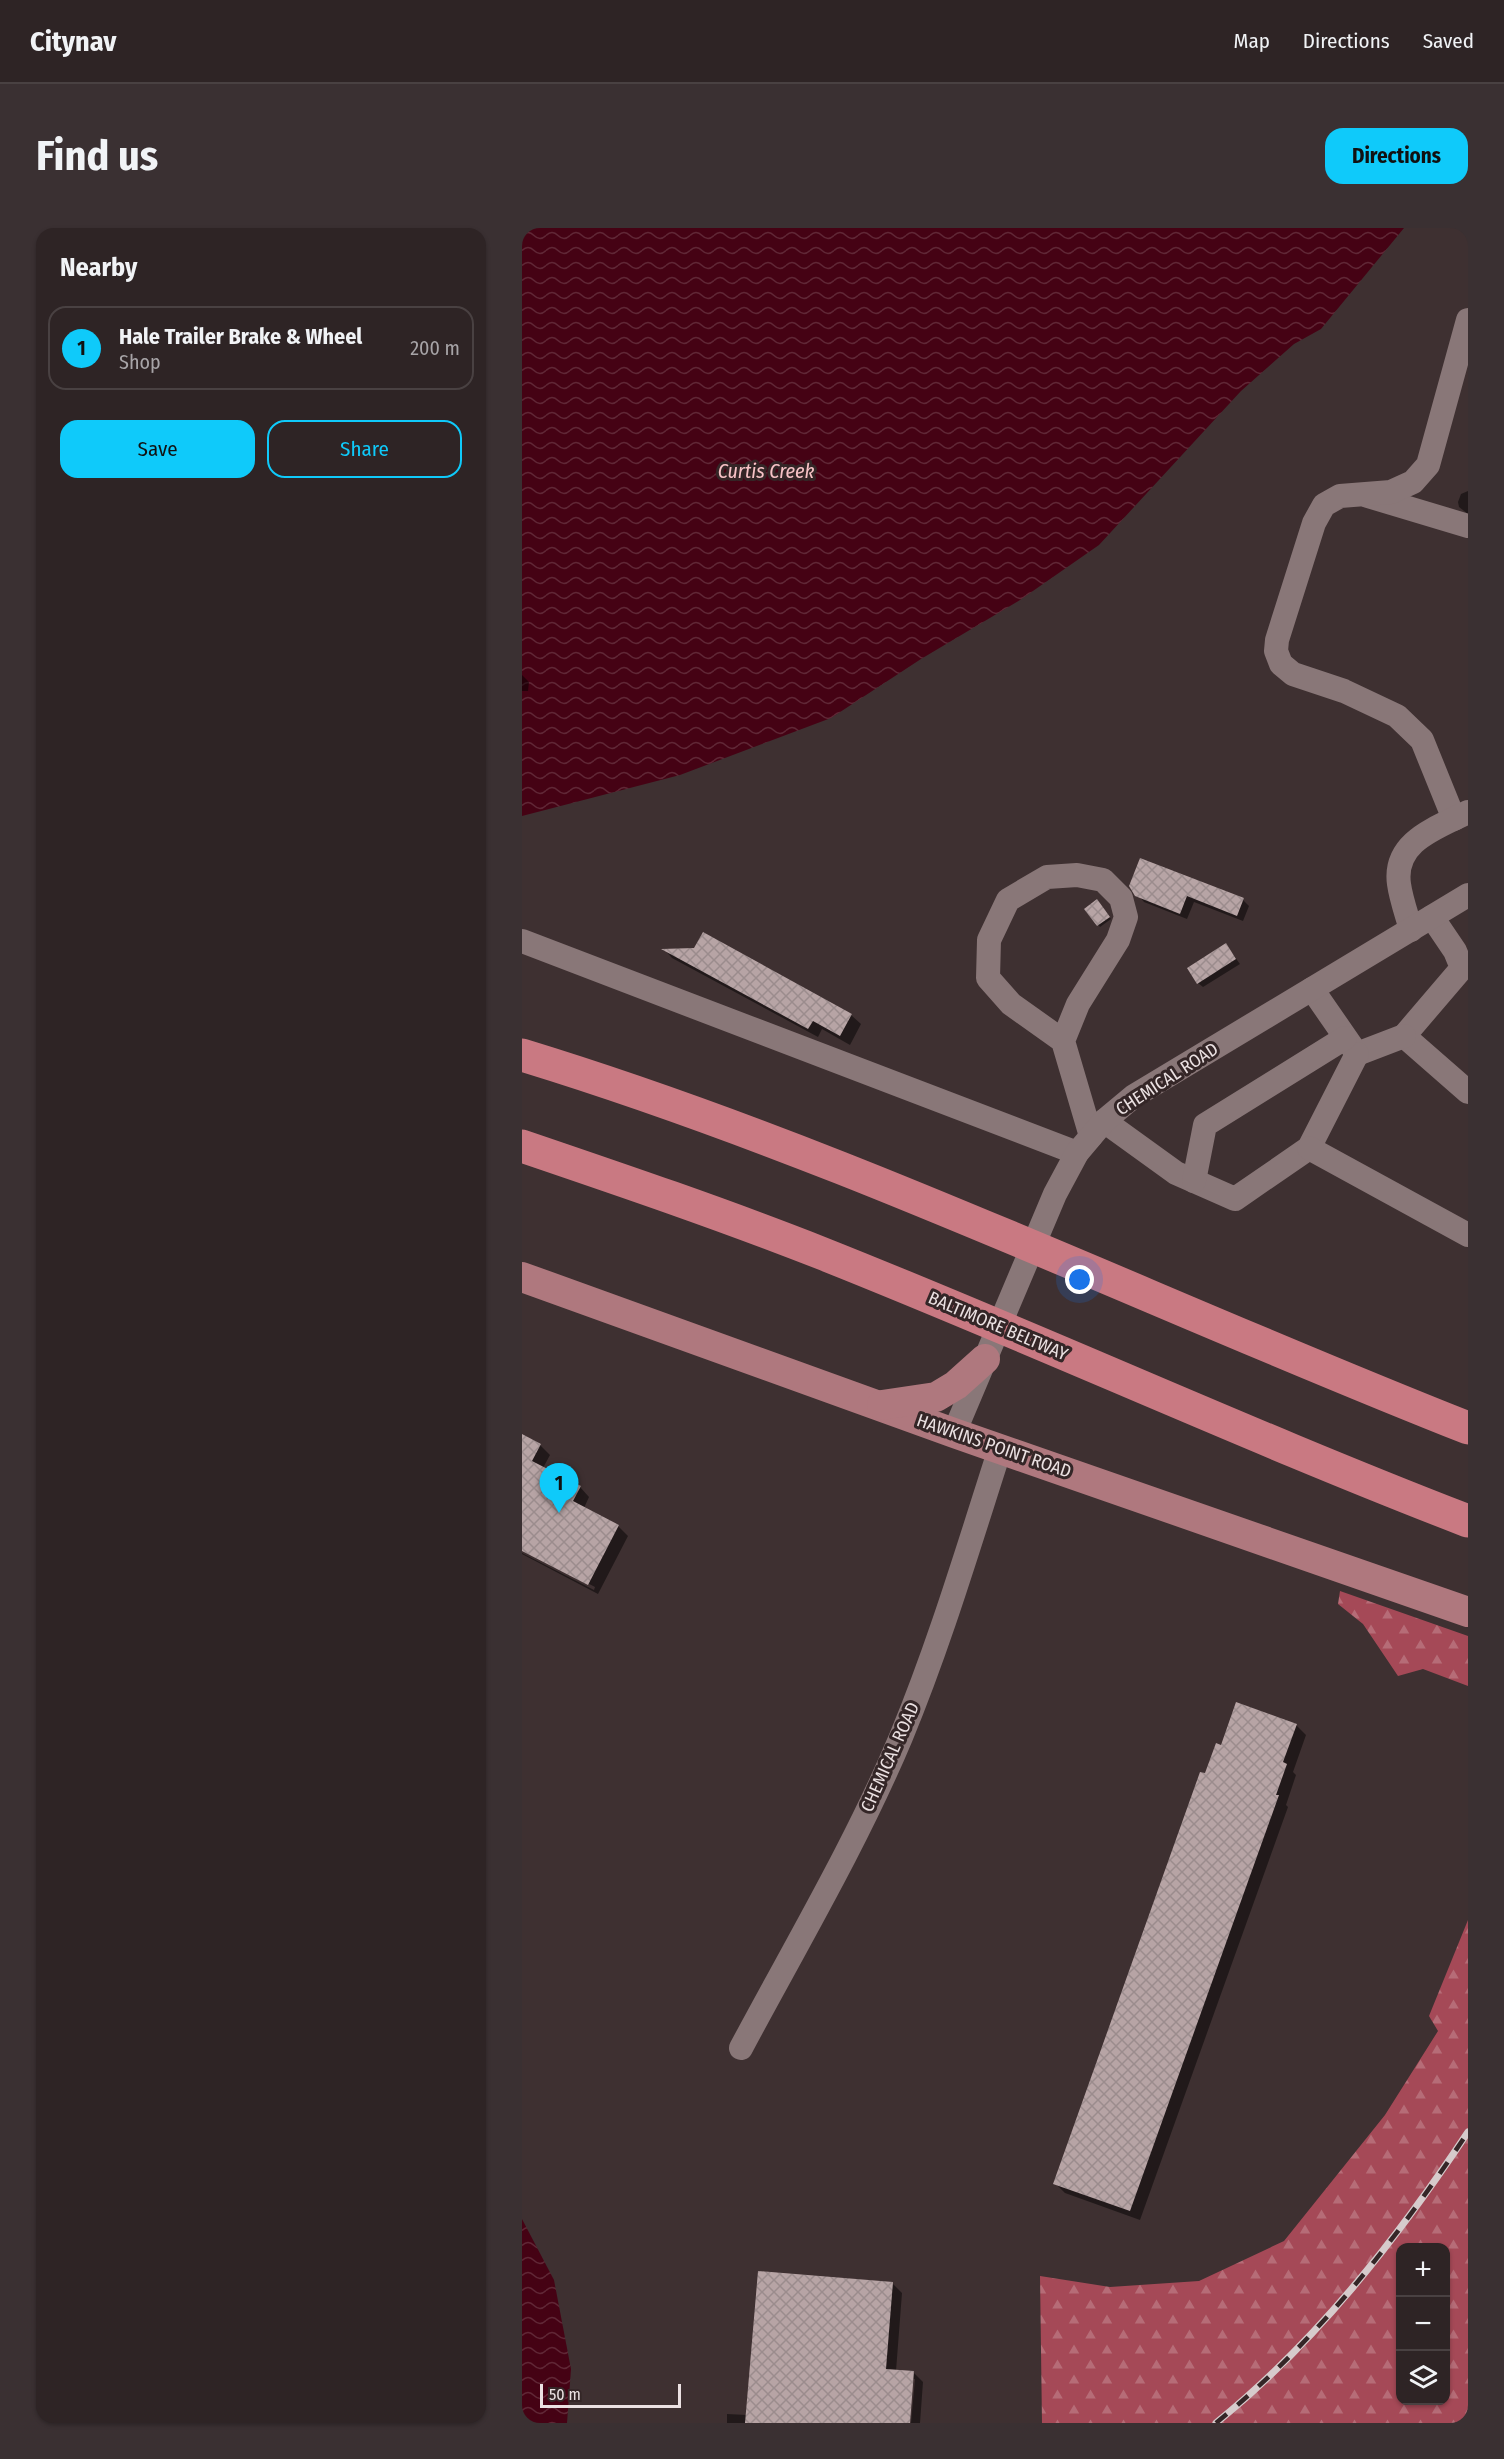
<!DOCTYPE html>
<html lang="en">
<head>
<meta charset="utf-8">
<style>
	body { margin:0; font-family:"Fira Sans Condensed",sans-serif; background:#3a3032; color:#f1f3f6 }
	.controls { position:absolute; right:18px; bottom:18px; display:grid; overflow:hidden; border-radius:12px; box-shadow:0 2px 4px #0004 }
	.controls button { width:54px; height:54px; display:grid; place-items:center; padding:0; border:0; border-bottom:2px solid #494142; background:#2e2425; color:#f1f3f6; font:30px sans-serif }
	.scale { position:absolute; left:18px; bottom:15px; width:141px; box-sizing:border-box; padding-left:6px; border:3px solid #ebe1e2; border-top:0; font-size:16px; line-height:21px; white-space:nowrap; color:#ebe1e2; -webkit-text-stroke:4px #342627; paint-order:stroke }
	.you { position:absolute; left:558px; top:1052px; width:21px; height:21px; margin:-15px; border:4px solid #fff; border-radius:50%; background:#1a73e8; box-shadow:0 0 0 9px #1a73e833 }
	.badge { display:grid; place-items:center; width:39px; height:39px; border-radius:50%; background:#0fcafa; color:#111; font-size:20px; font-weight:700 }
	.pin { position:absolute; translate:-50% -50px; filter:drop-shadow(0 2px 3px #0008) }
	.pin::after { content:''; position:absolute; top:32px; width:21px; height:18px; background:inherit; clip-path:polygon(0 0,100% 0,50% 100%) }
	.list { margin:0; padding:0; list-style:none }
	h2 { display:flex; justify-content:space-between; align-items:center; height:78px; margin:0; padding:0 24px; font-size:26px }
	h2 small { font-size:20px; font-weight:400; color:#a7a4a7 }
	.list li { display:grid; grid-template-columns:39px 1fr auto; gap:18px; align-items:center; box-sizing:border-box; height:84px; margin:0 12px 12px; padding:0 12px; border:2px solid #494142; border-radius:18px }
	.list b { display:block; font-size:22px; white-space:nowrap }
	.list p { margin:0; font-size:20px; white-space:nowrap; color:#a7a4a7 }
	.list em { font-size:20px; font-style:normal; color:#a7a4a7 }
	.actions { display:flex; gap:12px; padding:18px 24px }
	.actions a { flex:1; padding:14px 0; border:2px solid #0fcafa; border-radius:18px; text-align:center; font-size:21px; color:#0fcafa }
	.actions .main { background:#0fcafa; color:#111 }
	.icon { flex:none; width:33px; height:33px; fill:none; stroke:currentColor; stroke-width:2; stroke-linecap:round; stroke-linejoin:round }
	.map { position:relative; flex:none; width:946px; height:2195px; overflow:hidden; border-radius:18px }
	header { display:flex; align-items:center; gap:36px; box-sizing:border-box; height:84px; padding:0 30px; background:#2e2425; border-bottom:2px solid #494142 }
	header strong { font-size:28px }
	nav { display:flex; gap:33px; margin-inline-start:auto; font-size:21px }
	.intro { display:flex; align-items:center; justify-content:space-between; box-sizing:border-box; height:144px; padding:0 36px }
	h1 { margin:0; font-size:42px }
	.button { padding:15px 27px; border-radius:18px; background:#0fcafa; color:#111; font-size:21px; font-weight:700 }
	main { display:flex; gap:36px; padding:0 36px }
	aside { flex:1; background:#2e2425; border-radius:18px; box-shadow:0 2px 4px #0004 }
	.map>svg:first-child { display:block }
	.forest { fill:url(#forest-firs); fill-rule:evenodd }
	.water { fill:url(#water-waves) }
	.shadow { fill:#0007 }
	.building { fill:url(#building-cross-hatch) }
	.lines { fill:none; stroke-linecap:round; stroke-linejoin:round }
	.minor { stroke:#897778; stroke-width:24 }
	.major { stroke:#af787e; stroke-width:30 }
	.highway { stroke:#c97982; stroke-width:33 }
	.rail-casing { stroke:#d6cbcc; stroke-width:7 }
	.rail { stroke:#342627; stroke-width:4.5; stroke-dasharray:14; stroke-linecap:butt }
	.labels { text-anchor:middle; stroke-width:6; stroke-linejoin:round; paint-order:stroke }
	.street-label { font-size:18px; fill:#ebe1e2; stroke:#342627 }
	.water-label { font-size:20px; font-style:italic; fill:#f7c2c6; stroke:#342627 }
</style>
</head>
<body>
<header>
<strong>Citynav</strong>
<nav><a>Map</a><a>Directions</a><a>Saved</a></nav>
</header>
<div class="intro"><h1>Find us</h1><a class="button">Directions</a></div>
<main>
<aside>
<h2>Nearby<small></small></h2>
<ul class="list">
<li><span class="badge">1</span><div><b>Hale Trailer Brake &amp; Wheel</b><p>Shop</p></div><em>200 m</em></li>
</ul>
<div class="actions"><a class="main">Save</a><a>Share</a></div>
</aside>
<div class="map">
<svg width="946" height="2195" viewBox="0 0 946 2195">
	<defs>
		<pattern id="forest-firs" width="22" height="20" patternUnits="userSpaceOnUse" patternTransform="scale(1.5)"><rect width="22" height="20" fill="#a54957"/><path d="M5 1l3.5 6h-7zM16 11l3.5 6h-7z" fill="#b66c77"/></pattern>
		<pattern id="water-waves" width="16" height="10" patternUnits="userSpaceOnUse" patternTransform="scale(1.5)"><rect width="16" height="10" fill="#450214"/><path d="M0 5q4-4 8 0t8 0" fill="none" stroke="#602736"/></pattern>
		<pattern id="building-cross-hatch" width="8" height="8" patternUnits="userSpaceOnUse" patternTransform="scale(1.5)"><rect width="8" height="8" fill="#b7a4a5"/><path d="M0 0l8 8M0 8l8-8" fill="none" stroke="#9b8c8d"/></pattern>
	</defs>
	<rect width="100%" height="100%" fill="#3e3031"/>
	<!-- forest -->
	<g class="forest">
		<polygon points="818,1363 946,1408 946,1458 901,1441 876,1448 841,1396 816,1376"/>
		<path d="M946 1692V2195H520L518 2048 588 2059 677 2053 762 2013 863 1887 916 1803 907 1788ZM878 2020H924V2172H878Z"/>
	</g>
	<!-- water -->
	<g class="water">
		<polygon points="0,0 882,0 799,101 772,116 719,163 577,317 498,372 399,431 309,490 158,547 0,588"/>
		<polygon points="0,1991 32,2052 49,2141 45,2195 0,2195"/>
	</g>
	<!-- shadow -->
	<g class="shadow">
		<polygon points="946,263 946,286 937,279 936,274 939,266"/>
		<polygon points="0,447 7,454 6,463 0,463"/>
		<polygon points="609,658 721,672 727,678 721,693 672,674 665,691 622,674"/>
		<polygon points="576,675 589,691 578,699 564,681"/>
		<polygon points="704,717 718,736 681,759 676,755"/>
		<polygon points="143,722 173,722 329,787 339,796 328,817 300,801 296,809 150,730"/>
		<polygon points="0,1208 18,1217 28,1227 21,1240 58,1259 67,1269 62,1280 96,1298 106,1308 76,1366 0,1326 0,1325 72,1362 73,1359 0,1321"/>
		<polygon points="774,1497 784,1507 771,1544 774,1547 764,1577 766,1579 618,1992 543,1965 533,1955 684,1547"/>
		<polygon points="371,2056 380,2065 374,2143 391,2144 401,2154 398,2195 389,2195 393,2151 390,2151 386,2195 205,2195 205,2186 225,2187"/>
	</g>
	<!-- building -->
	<g class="building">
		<polygon points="618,630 722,670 715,688 665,668 658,686 613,668 607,658"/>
		<polygon points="575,671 588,689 575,698 562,681"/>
		<polygon points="181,704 330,786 318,808 291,793 286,801 139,721 172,720"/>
		<polygon points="704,715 714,731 675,756 665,740"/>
		<polygon points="0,1206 19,1216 10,1233 59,1258 51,1273 97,1297 66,1357 0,1323"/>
		<polygon points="714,1474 775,1496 761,1534 765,1536 754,1567 757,1567 608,1983 531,1956 678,1544 683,1545 694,1515 699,1517"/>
		<polygon points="236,2043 371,2054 364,2141 392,2143 388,2195 223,2195"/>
	</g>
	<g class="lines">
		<!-- minor -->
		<g class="minor">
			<polyline points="846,268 946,298"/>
			<polyline points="932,591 900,512 875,488 822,463 771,446 759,436 754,423 755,412 792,295 802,277 818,268 869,264 891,254 906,237 946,92"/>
			<polyline points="910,689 933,723 940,740 882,808 946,864"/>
			<path d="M889 702C885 687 879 671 877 656 871 613 915 600 946 584"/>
			<polyline points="0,713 555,925"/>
			<polyline points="790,761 835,826 882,808"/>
			<polyline points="541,813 489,776 466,750 467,712 486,672 525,649 555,647 581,652 599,670 604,689 596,712 556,776 541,813 569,908"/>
			<polyline points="582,893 654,945 713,971 787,920 835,826"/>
			<polyline points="787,920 946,1007"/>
			<polyline points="672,953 683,897 823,810"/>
			<polyline points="432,1205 533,966 555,925 582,893 612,868 946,667"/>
			<path d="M219 1820C274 1717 334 1616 379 1509 418 1415 447 1317 478 1221"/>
		</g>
		<!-- major -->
		<g class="major">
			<polyline points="0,1049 432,1205 946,1384"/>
			<polyline points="360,1177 414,1169 434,1157 463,1131"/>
		</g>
		<!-- highway -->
		<g class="highway">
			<path d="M0 827C324 926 631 1076 946 1200"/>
			<path d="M0 918C100 952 200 986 299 1025 516 1111 728 1209 946 1293"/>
		</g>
		<!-- rail casing -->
		<g class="rail-casing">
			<path id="rail" d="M694 2195C795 2113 875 2011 946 1904"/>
		</g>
		<!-- rail -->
		<use href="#rail" class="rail"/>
	</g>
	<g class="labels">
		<!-- street labels -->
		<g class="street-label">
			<text transform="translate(645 851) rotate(-33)" y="6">CHEMICAL ROAD</text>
			<text transform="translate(476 1098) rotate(23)" y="6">BALTIMORE BELTWAY</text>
			<text transform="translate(472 1218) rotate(19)" y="6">HAWKINS POINT ROAD</text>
			<text transform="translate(368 1529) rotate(-66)" y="6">CHEMICAL ROAD</text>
		</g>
		<!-- water labels -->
		<g class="water-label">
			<text x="244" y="250">Curtis Creek</text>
		</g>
	</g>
</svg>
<div class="controls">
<button>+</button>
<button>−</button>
<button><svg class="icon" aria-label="layers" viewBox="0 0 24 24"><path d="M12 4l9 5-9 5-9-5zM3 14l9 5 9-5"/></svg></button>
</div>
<div class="scale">50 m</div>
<div class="you"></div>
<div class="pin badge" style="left:37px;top:1285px">1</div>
</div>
</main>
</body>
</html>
